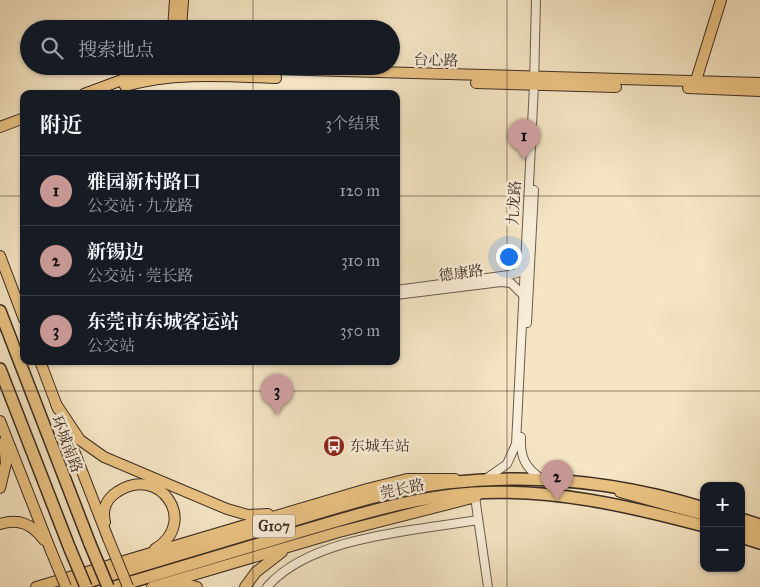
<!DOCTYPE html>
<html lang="zh">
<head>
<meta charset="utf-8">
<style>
	body { margin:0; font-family:"IM FELL Great Primer","Noto Serif SC",serif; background:#20242c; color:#f1f3f6 }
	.controls { position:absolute; right:15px; bottom:15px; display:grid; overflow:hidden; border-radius:10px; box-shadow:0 1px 4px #0004 }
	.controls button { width:45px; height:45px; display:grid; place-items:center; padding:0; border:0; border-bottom:1px solid #363941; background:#171b24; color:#f1f3f6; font:25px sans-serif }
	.you { position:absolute; left:508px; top:256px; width:18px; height:18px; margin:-12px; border:4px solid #fff; border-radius:50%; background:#1a73e8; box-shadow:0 0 0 8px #1a73e833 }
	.badge { display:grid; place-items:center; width:32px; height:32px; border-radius:50%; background:#c59692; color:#111; font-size:16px; font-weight:700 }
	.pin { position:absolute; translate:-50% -41px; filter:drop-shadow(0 1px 2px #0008) }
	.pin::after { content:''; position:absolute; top:26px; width:18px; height:15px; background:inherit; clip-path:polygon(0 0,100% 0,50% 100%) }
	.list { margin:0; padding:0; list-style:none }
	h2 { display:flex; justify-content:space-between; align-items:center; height:65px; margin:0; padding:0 20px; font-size:21px }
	h2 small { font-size:16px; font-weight:400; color:#9ea1a6 }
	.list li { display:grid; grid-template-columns:32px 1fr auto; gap:15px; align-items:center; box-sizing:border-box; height:70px; padding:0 20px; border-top:1px solid #363941 }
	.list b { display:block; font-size:19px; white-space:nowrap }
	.list p { margin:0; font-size:16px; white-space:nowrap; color:#9ea1a6 }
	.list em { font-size:16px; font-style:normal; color:#9ea1a6 }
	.icon { flex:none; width:28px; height:28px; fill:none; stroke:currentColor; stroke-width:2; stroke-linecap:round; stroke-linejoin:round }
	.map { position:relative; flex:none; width:760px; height:587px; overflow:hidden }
	.search { position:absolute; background:#171b24; box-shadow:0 1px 4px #0004; left:20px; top:20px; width:380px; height:55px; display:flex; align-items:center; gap:12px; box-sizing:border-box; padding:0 18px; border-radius:28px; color:#9ea1a6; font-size:19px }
	.panel { position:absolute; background:#171b24; box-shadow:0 1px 4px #0004; left:20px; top:90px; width:380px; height:275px; border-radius:10px }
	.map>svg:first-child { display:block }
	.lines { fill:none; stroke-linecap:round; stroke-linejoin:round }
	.minor-casing { stroke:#6a5b4c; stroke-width:10 }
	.major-casing { stroke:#3b2d24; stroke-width:12 }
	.highway-casing { stroke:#3b2d24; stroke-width:14 }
	.minor { stroke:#f8eed9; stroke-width:8 }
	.major { stroke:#eac282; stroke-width:10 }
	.highway { stroke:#eac282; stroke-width:11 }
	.major-bridge-casing { stroke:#3b2d24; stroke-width:12; stroke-linecap:butt }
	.highway-bridge-casing { stroke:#3b2d24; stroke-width:14; stroke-linecap:butt }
	.major-bridge { stroke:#eac282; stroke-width:10 }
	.highway-bridge { stroke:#eac282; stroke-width:11 }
	.grid { fill:none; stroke:#3b2d24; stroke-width:1; stroke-opacity:0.55 }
	.labels { text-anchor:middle; stroke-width:5; stroke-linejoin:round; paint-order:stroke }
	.shield { fill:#f8eed9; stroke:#74675a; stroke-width:1 }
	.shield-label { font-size:14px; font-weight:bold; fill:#3b2d24 }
	.street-label { font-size:15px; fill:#3b2d24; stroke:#f8eed9 }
	.poi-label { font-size:15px; fill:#3b2d24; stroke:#f8eed9; text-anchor:start }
</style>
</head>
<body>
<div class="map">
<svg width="760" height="587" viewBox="0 0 760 587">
	<rect width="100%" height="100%" fill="#f5e5c4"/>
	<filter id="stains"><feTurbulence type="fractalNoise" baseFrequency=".004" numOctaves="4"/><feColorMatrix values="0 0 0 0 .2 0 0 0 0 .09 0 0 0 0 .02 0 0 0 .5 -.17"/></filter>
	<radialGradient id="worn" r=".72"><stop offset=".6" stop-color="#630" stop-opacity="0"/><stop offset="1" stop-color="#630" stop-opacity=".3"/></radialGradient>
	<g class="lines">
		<!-- minor casing -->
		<g class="minor-casing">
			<g id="minor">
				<polyline points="396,290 509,275 517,273 524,265"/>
				<polyline points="396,295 501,282 511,283 523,295"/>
				<polyline points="527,323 534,190"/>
				<path d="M521 437C520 457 525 468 542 479"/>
				<polyline points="487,478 507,464 516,444 534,85 536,0"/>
				<polyline points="475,497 488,587"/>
				<path d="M267 587C311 536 414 531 478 520"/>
			</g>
		</g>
		<!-- major casing -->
		<g class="major-casing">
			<g id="major">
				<polyline points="173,29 175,0"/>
				<polyline points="181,29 183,0"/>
				<polyline points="476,83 616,87"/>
				<path d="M125 86C174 72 225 76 276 78"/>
				<polyline points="694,87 721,0"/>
				<polyline points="688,88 760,91"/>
				<polyline points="84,94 138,74 155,71 199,67 760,83"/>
				<polyline points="0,127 24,118"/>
				<polyline points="0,256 24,319"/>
				<polyline points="40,361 58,409"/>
				<polyline points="56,404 80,440 104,457 227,509 248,515 268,514"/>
				<polyline points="0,421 51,551"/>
				<polyline points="64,425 108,538"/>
				<polyline points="0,488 6,463 4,442"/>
				<polyline points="620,492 704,515"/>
				<path d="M105 522C102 510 106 499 117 492 159 463 200 522 155 549"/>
				<path d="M0 524C19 518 32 524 44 540"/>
				<polyline points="741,527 760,533"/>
				<polyline points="172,585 185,584 197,587"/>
				<polyline points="36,587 367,489 407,479 455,479"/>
				<polyline points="152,587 339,532 476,497"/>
				<polyline points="245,587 256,572 282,552"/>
			</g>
		</g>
		<!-- highway casing -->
		<g class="highway-casing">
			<g id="highway">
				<polyline points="0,311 90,544"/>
				<polyline points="0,369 70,549"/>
				<polyline points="741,519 760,525"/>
				<polyline points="741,537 760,543"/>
				<path d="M71 587C141 566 211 545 281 524 335 508 390 490 446 483 533 473 620 482 704 508"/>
				<path d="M114 587C176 569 238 550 299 532 356 515 413 497 473 493 551 488 629 506 704 526"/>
			</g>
		</g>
		<!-- minor -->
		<use href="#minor" class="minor"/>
		<!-- major -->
		<use href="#major" class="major"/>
		<!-- highway -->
		<use href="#highway" class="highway"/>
		<!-- major-bridge casing -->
		<g class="major-bridge-casing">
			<g id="major-bridge">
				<polyline points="108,538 128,587"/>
				<polyline points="51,551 66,587"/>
			</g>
		</g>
		<!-- highway-bridge casing -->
		<g class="highway-bridge-casing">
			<g id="highway-bridge">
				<polyline points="90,544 108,587"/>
				<polyline points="70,549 86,587"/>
			</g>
		</g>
		<!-- major-bridge -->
		<use href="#major-bridge" class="major-bridge"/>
		<!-- highway-bridge -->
		<use href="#highway-bridge" class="highway-bridge"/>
	</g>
	<!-- grid -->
	<path class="grid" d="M253 0V29M507 0V587M253 66V94M0 196H24M396 196H760M253 361V587M0 391H760"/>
	<!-- icons -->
	<defs>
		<g id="bus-disc" transform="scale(1.125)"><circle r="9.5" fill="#8f2418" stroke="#f8eed9"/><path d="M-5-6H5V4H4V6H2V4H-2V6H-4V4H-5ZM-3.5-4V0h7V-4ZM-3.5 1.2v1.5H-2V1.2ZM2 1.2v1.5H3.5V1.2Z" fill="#fff"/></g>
	</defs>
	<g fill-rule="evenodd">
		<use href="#bus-disc" x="334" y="446"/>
	</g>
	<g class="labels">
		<!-- shield labels -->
		<rect class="shield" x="253" y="514.5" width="42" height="23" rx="4"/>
		<g class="shield-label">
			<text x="274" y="531">G107</text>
		</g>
		<!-- street labels -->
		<g class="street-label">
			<text transform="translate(436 60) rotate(2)" y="5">台心路</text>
			<text transform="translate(514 203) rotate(-87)" y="5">九龙路</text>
			<text transform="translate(461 273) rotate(-7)" y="5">德康路</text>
			<text transform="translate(67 444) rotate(69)" y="5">环城南路</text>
			<text transform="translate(402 489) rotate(-12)" y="5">莞长路</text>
		</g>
		<!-- poi labels -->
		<g class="poi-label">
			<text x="350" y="451">东城车站</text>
		</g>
	</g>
	<rect width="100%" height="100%" filter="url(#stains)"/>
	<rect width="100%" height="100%" fill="url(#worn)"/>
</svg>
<div class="controls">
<button>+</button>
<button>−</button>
</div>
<div class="you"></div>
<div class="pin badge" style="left:524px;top:160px">1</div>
<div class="pin badge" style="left:557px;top:501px">2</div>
<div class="pin badge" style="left:277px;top:415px">3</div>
<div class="search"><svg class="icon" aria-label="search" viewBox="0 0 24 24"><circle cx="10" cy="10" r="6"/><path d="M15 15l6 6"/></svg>搜索地点</div>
<section class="panel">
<h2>附近<small>3个结果</small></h2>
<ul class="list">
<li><span class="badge">1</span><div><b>雅园新村路口</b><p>公交站 · 九龙路</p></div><em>120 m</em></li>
<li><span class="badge">2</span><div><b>新锡边</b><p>公交站 · 莞长路</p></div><em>310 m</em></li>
<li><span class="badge">3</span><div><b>东莞市东城客运站</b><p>公交站</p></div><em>350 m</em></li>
</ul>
</section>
</div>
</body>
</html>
